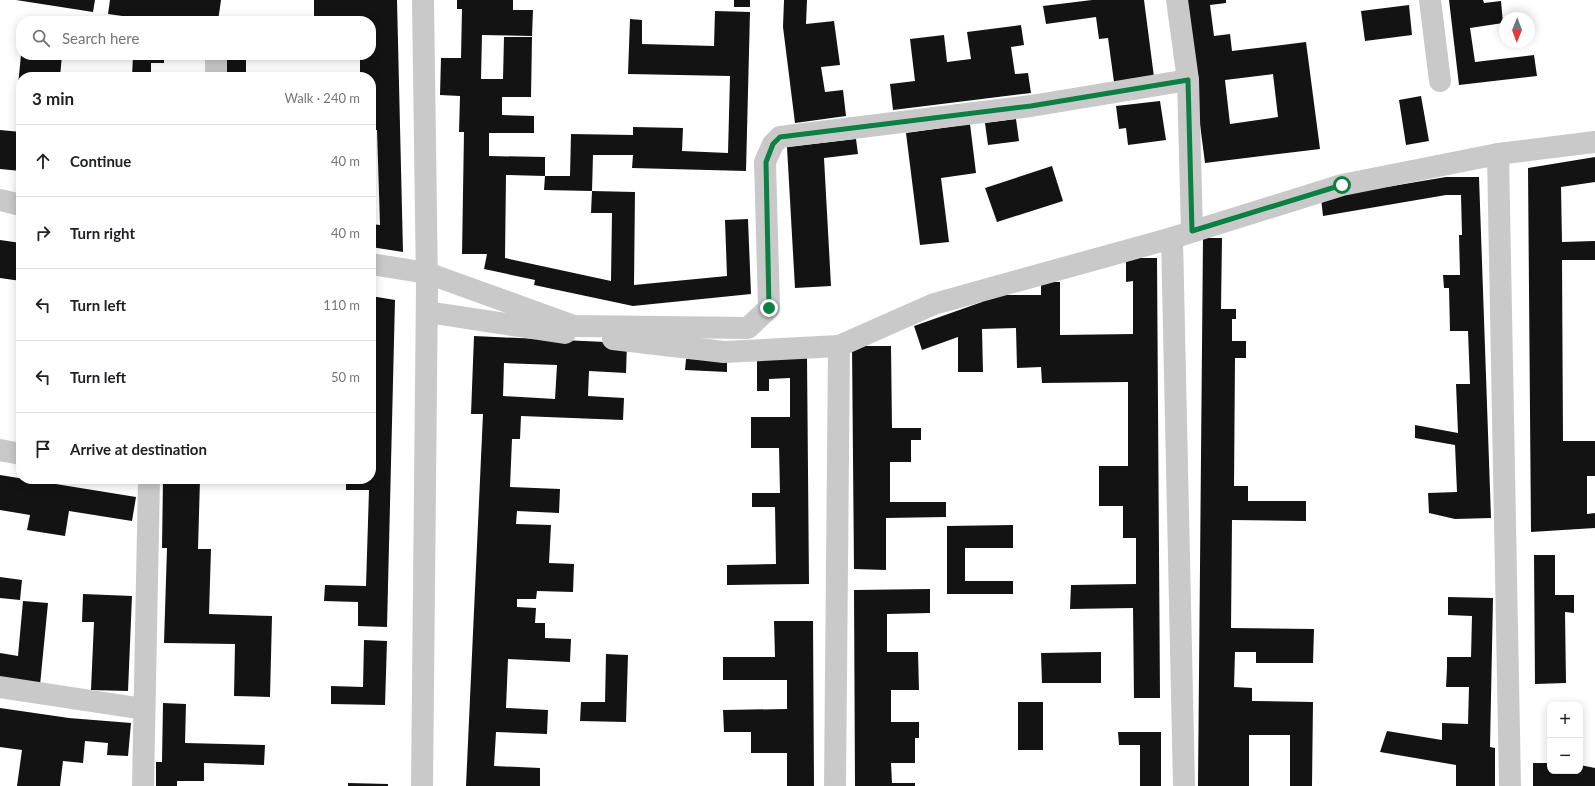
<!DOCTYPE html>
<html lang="en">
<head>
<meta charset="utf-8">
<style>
	body { margin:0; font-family:Lato,sans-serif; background:#f6f6f6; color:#202124 }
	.controls { position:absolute; right:12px; bottom:12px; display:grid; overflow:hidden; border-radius:8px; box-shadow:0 2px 10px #0003 }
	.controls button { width:36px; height:36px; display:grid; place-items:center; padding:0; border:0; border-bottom:1px solid #e0e0e0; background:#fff; color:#202124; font:20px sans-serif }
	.compass { position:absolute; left:1499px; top:12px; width:36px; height:36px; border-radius:50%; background:#fff; box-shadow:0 2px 10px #0003; rotate:181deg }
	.stop { position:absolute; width:12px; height:12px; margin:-9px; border:3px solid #0b8043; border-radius:50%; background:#fff }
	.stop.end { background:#0b8043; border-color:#fff; box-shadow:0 1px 4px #0008 }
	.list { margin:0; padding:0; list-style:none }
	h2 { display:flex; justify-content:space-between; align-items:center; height:52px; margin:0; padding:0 16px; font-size:17px }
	h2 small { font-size:13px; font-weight:400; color:#757577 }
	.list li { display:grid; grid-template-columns:26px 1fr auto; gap:12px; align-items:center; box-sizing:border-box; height:72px; padding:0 16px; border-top:1px solid #e0e0e0 }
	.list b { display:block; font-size:15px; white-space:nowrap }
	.list em { font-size:13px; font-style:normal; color:#757577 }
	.icon { flex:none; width:22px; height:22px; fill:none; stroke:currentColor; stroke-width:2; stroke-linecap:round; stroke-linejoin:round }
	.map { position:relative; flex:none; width:1595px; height:786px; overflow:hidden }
	.search { position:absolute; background:#fff; box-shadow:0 2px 10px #0003; left:16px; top:16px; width:360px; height:44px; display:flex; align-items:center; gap:10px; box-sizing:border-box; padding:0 14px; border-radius:16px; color:#757577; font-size:15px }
	.panel { position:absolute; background:#fff; box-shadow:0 2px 10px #0003; left:16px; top:72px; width:360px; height:412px; border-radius:16px }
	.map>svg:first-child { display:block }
	.building { fill:#131313; fill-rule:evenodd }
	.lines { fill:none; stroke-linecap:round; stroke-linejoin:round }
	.minor { stroke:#c9c9c9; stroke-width:22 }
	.route { stroke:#0b8043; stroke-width:5 }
</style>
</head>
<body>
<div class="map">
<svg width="1595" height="786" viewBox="0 0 1595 786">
	<rect width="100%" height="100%" fill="#fff"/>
	<!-- building -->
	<g class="building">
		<polygon points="16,0 95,0 93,12"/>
		<polygon points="110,0 221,0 218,21 158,21 108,14"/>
		<polygon points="314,0 397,0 403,252 371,247 371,224 380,225 377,130 371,130 371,77 360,77 360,55 371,55 371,21 348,21 348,18 314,19"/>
		<polygon points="457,0 513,0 513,10 533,10 532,36 482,35 481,79 503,79 504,37 532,37 531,97 502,97 502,115 534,116 534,133 489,133 489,156 545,157 545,176 506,175 505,258 611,281 612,213 591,213 592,191 635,192 634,285 727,276 725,220 748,219 751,294 633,306 534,285 535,280 484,269 487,254 462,254 464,132 459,132 460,96 440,95 441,58 461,58 462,9 457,9"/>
		<rect x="734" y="0" width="16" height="7"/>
		<polygon points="784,0 807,0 806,24 834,21 840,65 821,67 825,92 843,90 846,116 795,123 783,27"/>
		<polygon points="1092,0 1144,0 1154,77 1114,82 1108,38 1099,39 1096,17 1046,24 1043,6"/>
		<path d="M1184 0H1226V3L1210 5 1214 36 1230 34 1232 51 1306 42 1320 149 1205 163ZM1273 74 1278 117 1230 124 1225 80Z"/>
		<polygon points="1449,0 1483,0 1484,3 1501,1 1503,23 1470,28 1475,62 1534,55 1537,76 1459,85"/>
		<polygon points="1409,5 1412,35 1365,41 1361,11"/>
		<polygon points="715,11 750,12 746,171 632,168 633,155 593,155 592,191 544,190 545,176 570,176 571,134 633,135 633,127 683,128 682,151 728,153 730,76 628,74 630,19 642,20 642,44 714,46"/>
		<rect x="223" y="18" width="23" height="3"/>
		<polygon points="1021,25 1024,45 1011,47 1015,74 1028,73 1031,93 893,110 890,84 915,81 910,39 944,35 947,62 971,59 967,32"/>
		<polygon points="21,55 62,55 60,77 21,77 21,86 18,85"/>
		<polygon points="133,55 164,55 164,63 151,63 151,77 132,77"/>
		<rect x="223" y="55" width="23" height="22"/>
		<polygon points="1421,96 1429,141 1406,145 1399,100"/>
		<polygon points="1160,101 1166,140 1128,145 1126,128 1119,129 1116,106"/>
		<polygon points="1016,119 1019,141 988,145 985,123"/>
		<polygon points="970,124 976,173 941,178 949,242 920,245 906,133"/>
		<polygon points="0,130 21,132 21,171 0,169"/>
		<polygon points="856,139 858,154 824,158 831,286 795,288 787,147"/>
		<polygon points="1595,157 1595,182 1561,187 1562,242 1595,241 1595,260 1562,260 1563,441 1595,441 1595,476 1587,476 1587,514 1595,513 1595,528 1531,532 1528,168"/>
		<polygon points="1052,166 1063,201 997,222 985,188"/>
		<polygon points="1446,177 1479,177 1491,518 1455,519 1429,513 1428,493 1457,492 1455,445 1415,438 1415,425 1458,433 1456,384 1470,384 1468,331 1450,331 1449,288 1444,288 1443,275 1460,275 1459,235 1462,235 1461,195 1446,195 1323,216 1321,198"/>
		<polygon points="1203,238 1222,238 1221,309 1236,309 1236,319 1232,319 1232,341 1246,341 1246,358 1235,358 1234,486 1248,486 1248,501 1306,501 1306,521 1232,520 1231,628 1314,629 1313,663 1256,663 1256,652 1235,652 1234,687 1252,688 1252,701 1313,702 1312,786 1290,786 1290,735 1249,735 1249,786 1198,786"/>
		<polygon points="0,240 21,243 21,281 0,278"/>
		<polygon points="1126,258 1157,258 1160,698 1134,698 1133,608 1070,609 1071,585 1136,584 1136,538 1123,538 1123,506 1099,506 1099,466 1128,466 1128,382 1042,383 1041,367 1017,368 1016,328 982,329 983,372 958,372 958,337 922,350 914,326 982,302 982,295 1041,295 1041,282 1060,282 1060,335 1133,334 1133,281 1126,282"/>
		<polygon points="371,296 395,300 387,627 358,626 358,602 324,601 325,585 366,586 369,490 346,490 346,479 371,479 371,333 372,333 373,320 371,320"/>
		<path d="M474 336 627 343 626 373 589 371 588 396 624 398 623 420 521 416 520 439H512L510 487 560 489 559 513 517 511 516 524 551 525 549 563 574 564 573 592 537 591 536 599H517V607L536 608 535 623H545V638L571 639 570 662 508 659 506 708 548 710 547 734 496 732 494 766 540 768V786H466L483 414H471ZM504 363 557 365 555 399 503 396Z"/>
		<polygon points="852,346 891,346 892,428 921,428 921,440 911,440 911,462 890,462 890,502 946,502 946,517 886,518 886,570 854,569"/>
		<polygon points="757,357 807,357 809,584 727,585 727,565 776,564 775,507 752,507 752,493 780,493 779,448 751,448 751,417 790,417 790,378 769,379 769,391 757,391"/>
		<polygon points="686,359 727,360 727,372 685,370"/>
		<polygon points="0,475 136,497 132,521 69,511 65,536 27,530 30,515 0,510"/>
		<polygon points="163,479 200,479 198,549 211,549 209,614 272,616 270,697 234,696 235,644 164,643 167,548 162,548"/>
		<polygon points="1013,525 1013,548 965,548 965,581 1013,581 1013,594 947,594 947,526"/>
		<polygon points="1534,555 1555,555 1555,595 1574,595 1574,613 1565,612 1566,683 1535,684"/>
		<polygon points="0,577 22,580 20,600 0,598"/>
		<polygon points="930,589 930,613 887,614 887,652 918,652 919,690 891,690 891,722 919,722 919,738 915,738 915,763 891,763 892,783 915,783 915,786 855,786 854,590"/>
		<polygon points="83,594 132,596 128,691 91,690 94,622 82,622"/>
		<polygon points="1448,597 1493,598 1490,747 1495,748 1495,786 1456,786 1456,765 1380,752 1387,731 1442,740 1442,723 1468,724 1469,687 1446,687 1447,668 1447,657 1471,657 1472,616 1448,615"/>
		<polygon points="23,601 48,603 40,685 0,679 0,653 18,656"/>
		<polygon points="774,621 813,621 814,786 787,786 787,753 751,753 751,732 724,732 723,710 787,709 787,680 723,680 723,657 775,657"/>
		<polygon points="364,640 387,641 385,705 331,704 331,686 363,687"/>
		<polygon points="1101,652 1101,683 1042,683 1041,653"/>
		<polygon points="606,654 628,655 626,722 580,721 581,702 605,702"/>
		<rect x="1018" y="702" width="25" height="48"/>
		<polygon points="163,703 186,704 185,743 265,745 264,765 204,763 204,781 177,781 177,786 156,786 156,762 162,762"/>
		<polygon points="0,708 69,718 131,723 128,756 107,755 108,743 85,741 83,763 63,761 60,786 17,786 22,750 0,747"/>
		<polygon points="1118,732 1161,732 1161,786 1140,786 1140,745 1119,745"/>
		<polygon points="1533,763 1550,763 1550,771 1580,771 1580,765 1595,768 1595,786 1533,786"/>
		<polygon points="348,783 388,784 388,786 348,786"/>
	</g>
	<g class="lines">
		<!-- minor -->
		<g class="minor">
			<polyline points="1177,0 1188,80 1192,231"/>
			<polyline points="1430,0 1440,81"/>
			<polyline points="216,55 216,77"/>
			<polyline points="1498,154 1510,786"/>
			<polyline points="0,200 21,205"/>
			<polyline points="1172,238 1184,786"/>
			<polyline points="371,264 427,273 574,326 748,328 769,308 765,162 773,144 780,137 1031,106 1188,80"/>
			<polyline points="427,312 565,333"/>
			<polyline points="613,339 724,352 839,346"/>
			<polyline points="0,450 21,454"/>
			<polyline points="0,687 144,709"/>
			<polyline points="143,786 149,479"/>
			<polyline points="422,786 427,286 423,0"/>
			<polyline points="835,786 839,346 934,304 1172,238 1342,185 1498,154 1595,142"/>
		</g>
	</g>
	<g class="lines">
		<!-- route -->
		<polyline class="route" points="769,308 766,162 773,144 780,137 1031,106 1188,80 1192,231 1342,185"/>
	</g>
</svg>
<div class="controls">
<button>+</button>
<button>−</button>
</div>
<svg class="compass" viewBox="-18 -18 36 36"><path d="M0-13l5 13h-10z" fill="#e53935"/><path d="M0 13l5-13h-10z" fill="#757577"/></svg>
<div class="stop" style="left:1342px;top:185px"></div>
<div class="stop end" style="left:769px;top:308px"></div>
<div class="search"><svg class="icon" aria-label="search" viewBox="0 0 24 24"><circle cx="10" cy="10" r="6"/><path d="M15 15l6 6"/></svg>Search here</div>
<section class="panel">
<h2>3 min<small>Walk · 240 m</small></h2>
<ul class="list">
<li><svg class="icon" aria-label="ahead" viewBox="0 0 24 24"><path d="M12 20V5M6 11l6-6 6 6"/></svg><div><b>Continue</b></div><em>40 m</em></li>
<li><svg class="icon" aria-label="right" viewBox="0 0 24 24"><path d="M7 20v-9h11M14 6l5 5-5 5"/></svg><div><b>Turn right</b></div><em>40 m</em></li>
<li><svg class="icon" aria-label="left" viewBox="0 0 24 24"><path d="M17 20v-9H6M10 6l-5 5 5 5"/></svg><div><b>Turn left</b></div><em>110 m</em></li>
<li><svg class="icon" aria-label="left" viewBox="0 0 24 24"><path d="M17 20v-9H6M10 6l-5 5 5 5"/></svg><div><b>Turn left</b></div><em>50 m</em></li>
<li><svg class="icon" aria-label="arrive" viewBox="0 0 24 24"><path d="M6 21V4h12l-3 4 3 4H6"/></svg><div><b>Arrive at destination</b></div></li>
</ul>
</section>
</div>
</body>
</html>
